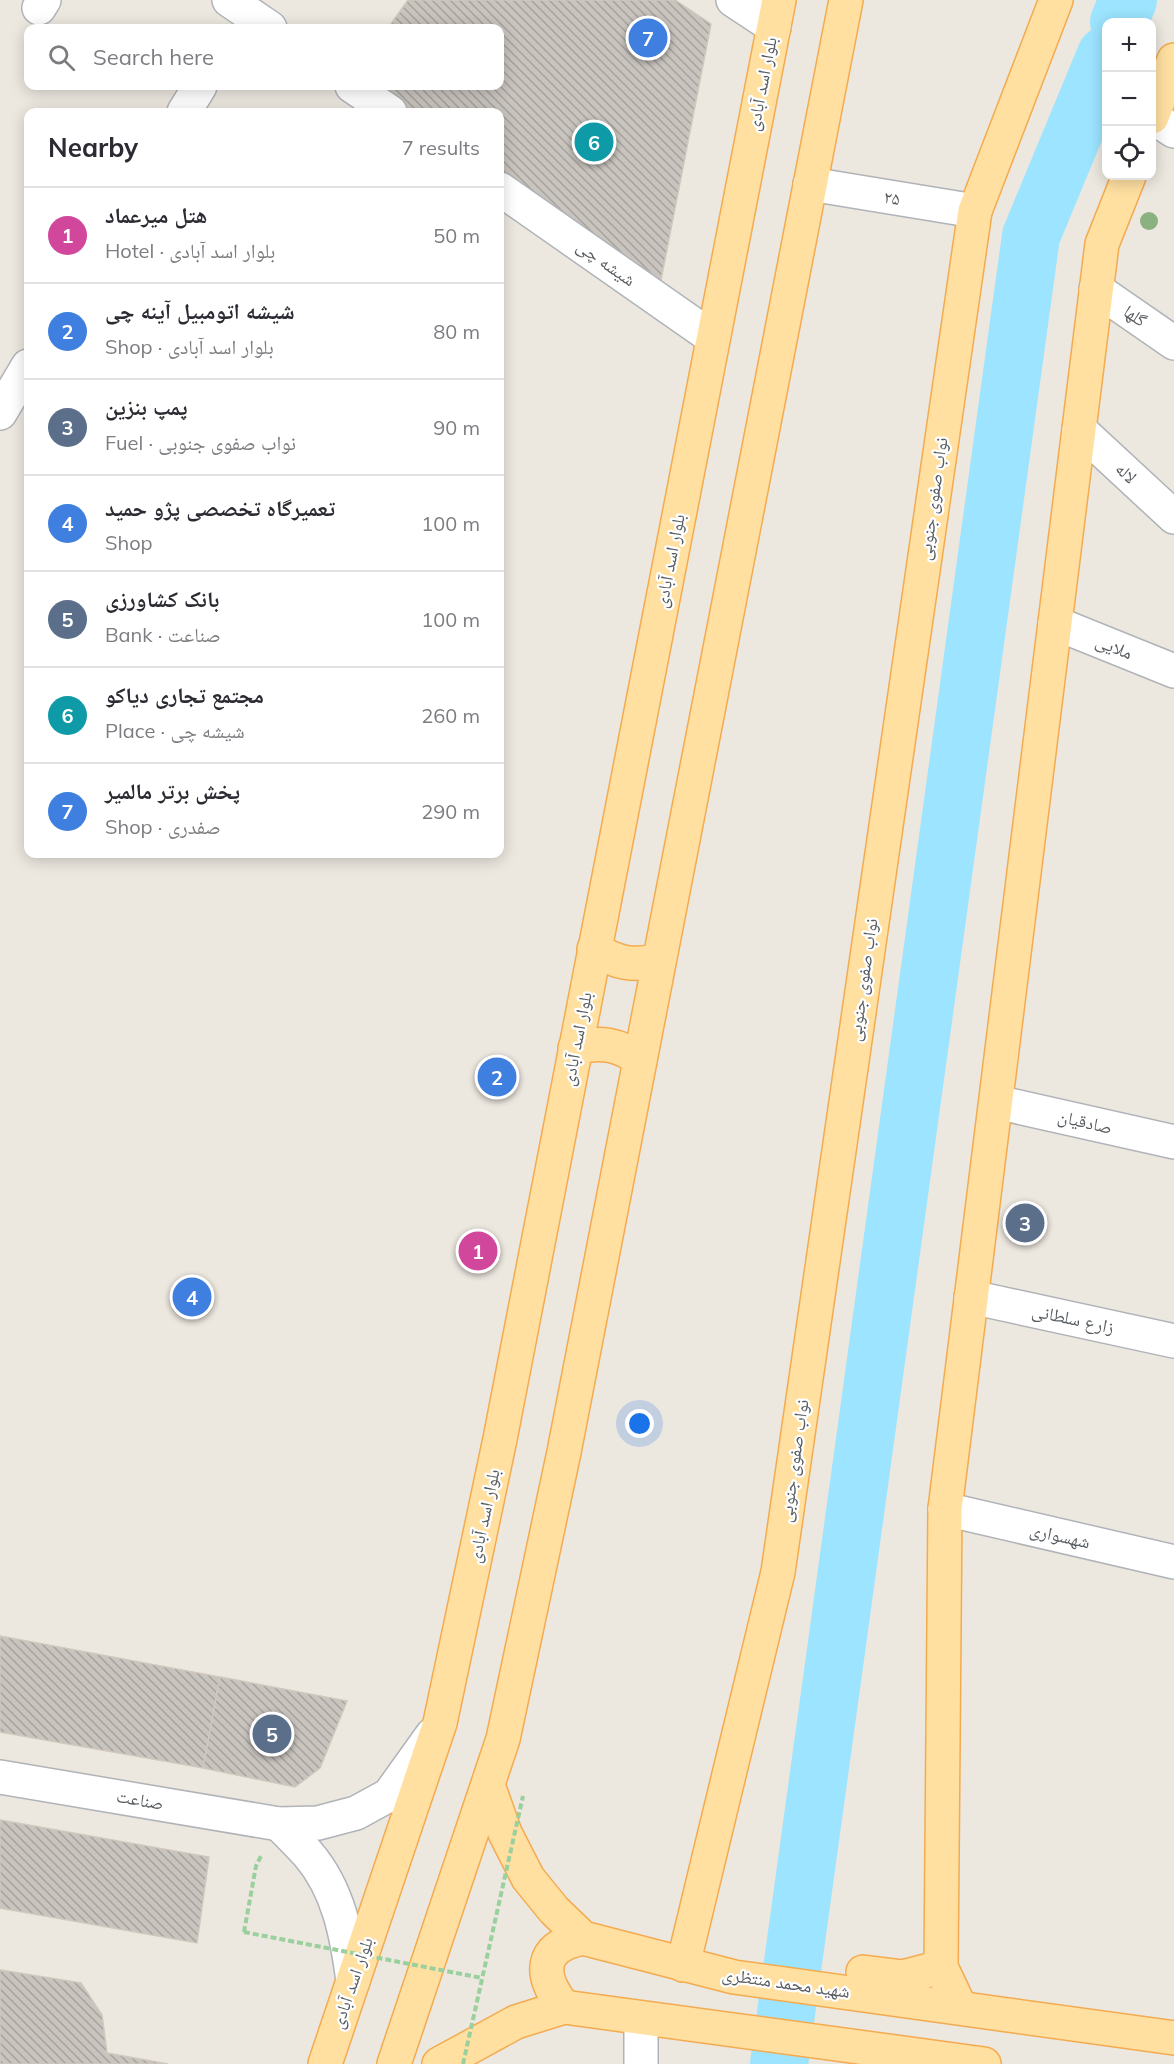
<!DOCTYPE html>
<html lang="en">
<head>
<meta charset="utf-8">
<style>
	body { margin:0; font-family:Mulish,"Noto Naskh Arabic",sans-serif; background:#f2f2f3; color:#2b2b33 }
	.controls { position:absolute; right:18px; top:18px; display:grid; overflow:hidden; border-radius:12px; box-shadow:0 3px 15px #0003 }
	.controls button { width:54px; height:54px; display:grid; place-items:center; padding:0; border:0; border-bottom:2px solid #e1e1e2; background:#fff; color:#2b2b33; font:30px sans-serif }
	.you { position:absolute; left:640px; top:1424px; width:21px; height:21px; margin:-15px; border:4px solid #fff; border-radius:50%; background:#1a73e8; box-shadow:0 0 0 9px #1a73e833 }
	.badge { display:grid; place-items:center; width:39px; height:39px; border-radius:50%; background:#111827; color:#fff; font-size:20px; font-weight:700 }
	.pin { position:absolute; translate:-50% -50%; border:3px solid #fff; box-shadow:0 2px 6px #0006 }
	.list { margin:0; padding:0; list-style:none }
	h2 { display:flex; justify-content:space-between; align-items:center; height:78px; margin:0; padding:0 24px; font-size:26px }
	h2 small { font-size:20px; font-weight:400; color:#7c7c81 }
	.list li { display:grid; grid-template-columns:39px 1fr auto; gap:18px; align-items:center; box-sizing:border-box; height:96px; padding:0 24px; border-top:2px solid #e1e1e2 }
	.list b { display:block; font-size:22px; white-space:nowrap }
	.list p { margin:0; font-size:20px; white-space:nowrap; color:#7c7c81 }
	.list em { font-size:20px; font-style:normal; color:#7c7c81 }
	.icon { flex:none; width:33px; height:33px; fill:none; stroke:currentColor; stroke-width:2; stroke-linecap:round; stroke-linejoin:round }
	.map { position:relative; flex:none; width:1174px; height:2064px; overflow:hidden }
	.search { position:absolute; background:#fff; box-shadow:0 3px 15px #0003; left:24px; top:24px; width:480px; height:66px; display:flex; align-items:center; gap:15px; box-sizing:border-box; padding:0 21px; border-radius:12px; color:#7c7c81; font-size:22px }
	.panel { position:absolute; background:#fff; box-shadow:0 3px 15px #0003; left:24px; top:108px; width:480px; height:750px; border-radius:12px }
	.map>svg:first-child { display:block }
	.lines { fill:none; stroke-linecap:round; stroke-linejoin:round }
	.river { stroke:#9ce4ff; stroke-width:58 }
	.building { fill:url(#building-back-hatch); stroke:#d0c7bd; stroke-width:1.5 }
	.minor-casing { stroke:#b0b4b8; stroke-width:36 }
	.major-casing { stroke:#f4ab4f; stroke-width:36 }
	.path { stroke:#99d09e; stroke-width:4; stroke-dasharray:6 3; stroke-linecap:butt }
	.minor { stroke:#fff; stroke-width:33 }
	.major { stroke:#ffe0a1; stroke-width:33 }
	.path-bridge { stroke:#99d09e; stroke-width:4; stroke-dasharray:6 3; stroke-linecap:butt }
	.tree { fill:#8bb180 }
	.labels { text-anchor:middle; stroke-width:4.5; stroke-linejoin:round; paint-order:stroke }
	.street-label { font-size:18px; fill:#585d61; stroke:#fff }
</style>
</head>
<body>
<div class="map">
<svg width="1174" height="2064" viewBox="0 0 1174 2064">
	<defs>
		<pattern id="building-back-hatch" width="6" height="6" patternUnits="userSpaceOnUse" patternTransform="scale(1.5)"><rect width="6" height="6" fill="#c9c4be"/><path d="M-1 5l2 2M0 0l6 6M5-1l2 2" fill="none" stroke="#a6a29e"/></pattern>
	</defs>
	<rect width="100%" height="100%" fill="#ece7df"/>
	<g class="lines">
		<!-- river -->
		<g class="river">
			<polyline points="1119,22 1128,0"/>
			<polyline points="779,2064 1031,236 1106,55"/>
		</g>
	</g>
	<!-- building -->
	<g class="building">
		<polygon points="408,0 675,0 711,24 661,280 500,171 500,112 413,112 373,86 500,86 500,28 388,28"/>
		<polygon points="0,1636 220,1677 203,1768 0,1732"/>
		<polygon points="220,1677 347,1701 320,1768 295,1787 203,1768"/>
		<polygon points="0,1820 209,1857 197,1943 0,1908"/>
		<polygon points="0,1970 81,1983 102,2015 107,2053 168,2064 0,2064"/>
	</g>
	<g class="lines">
		<!-- minor casing -->
		<g class="minor-casing">
			<g id="minor">
				<polyline points="229,0 270,28"/>
				<polyline points="733,0 774,27"/>
				<polyline points="39,8 44,0"/>
				<polyline points="352,86 390,112"/>
				<polyline points="184,112 200,86"/>
				<polyline points="1152,117 1174,131"/>
				<polyline points="810,184 975,211"/>
				<polyline points="500,189 713,338"/>
				<polyline points="1096,289 1174,343"/>
				<polyline points="0,413 28,366"/>
				<polyline points="1079,429 1174,517"/>
				<polyline points="1055,623 1174,671"/>
				<polyline points="996,1102 1174,1142"/>
				<polyline points="971,1297 1174,1341"/>
				<polyline points="945,1509 1174,1562"/>
				<polyline points="0,1777 279,1824 318,1823 356,1813 389,1795 432,1735"/>
				<path d="M279 1824C289 1834 299 1844 308 1854 339 1890 347 1936 353 1981"/>
				<polyline points="641,2064 641,2018"/>
			</g>
		</g>
		<!-- major casing -->
		<g class="major-casing">
			<g id="major">
				<polyline points="1152,117 1174,60"/>
				<path d="M594 949C616 963 634 967 659 960"/>
				<path d="M575 1048C601 1041 619 1044 640 1060"/>
				<polyline points="488,1785 505,1833 528,1878 554,1910 583,1938 734,1977 1174,2038"/>
				<polyline points="683,1965 778,1572 975,211 1056,0"/>
				<polyline points="863,1972 903,1977 941,1967"/>
				<path d="M564 2007C539 1976 538 1947 583 1938"/>
				<polyline points="960,2007 941,1967 945,1509 1102,244 1129,176"/>
				<polyline points="325,2064 440,1723 500,1439 779,0"/>
				<polyline points="394,2064 503,1739 564,1452 846,0"/>
				<polyline points="439,2064 516,2022 564,2007 984,2064"/>
			</g>
		</g>
		<!-- path -->
		<polyline class="path" points="244,1932 256,1866 262,1854"/>
		<!-- minor -->
		<use href="#minor" class="minor"/>
		<!-- major -->
		<use href="#major" class="major"/>
		<!-- path-bridge -->
		<g class="path-bridge">
			<polyline points="244,1932 482,1978"/>
			<polyline points="463,2064 523,1796"/>
		</g>
	</g>
	<!-- trees -->
	<circle class="tree" cx="1149" cy="221" r="9"/>
	<g class="labels">
		<!-- street labels -->
		<g class="street-label">
			<text transform="translate(762 84) rotate(-79)" y="6">بلوار اسد آبادی</text>
			<text transform="translate(892 198) rotate(9)" y="6">۲۵</text>
			<text transform="translate(606 263) rotate(35)" y="6">شیشه چی</text>
			<text transform="translate(1135 316) rotate(35)" y="6">گلها</text>
			<text transform="translate(1126 473) rotate(43)" y="6">لاله</text>
			<text transform="translate(933 499) rotate(-82)" y="6">نواب صفوی جنوبی</text>
			<text transform="translate(670 561) rotate(-79)" y="6">بلوار اسد آبادی</text>
			<text transform="translate(1114 647) rotate(22)" y="6">ملایی</text>
			<text transform="translate(863 980) rotate(-82)" y="6">نواب صفوی جنوبی</text>
			<text transform="translate(577 1039) rotate(-79)" y="6">بلوار اسد آبادی</text>
			<text transform="translate(1085 1122) rotate(13)" y="6">صادقیان</text>
			<text transform="translate(1073 1319) rotate(12)" y="6">زارع سلطانی</text>
			<text transform="translate(794 1461) rotate(-82)" y="6">نواب صفوی جنوبی</text>
			<text transform="translate(484 1516) rotate(-78)" y="6">بلوار اسد آبادی</text>
			<text transform="translate(1060 1536) rotate(13)" y="6">شهسواری</text>
			<text transform="translate(140 1800) rotate(10)" y="6">صناعت</text>
			<text transform="translate(352 1983) rotate(-71)" y="6">بلوار اسد آبادی</text>
			<text transform="translate(786 1983) rotate(8)" y="6">شهید محمد منتظری</text>
		</g>
	</g>
</svg>
<div class="controls">
<button>+</button>
<button>−</button>
<button><svg class="icon" aria-label="locate" viewBox="0 0 24 24"><circle cx="12" cy="12" r="6"/><path d="M12 2v4M12 18v4M2 12h4M18 12h4"/></svg></button>
</div>
<div class="you"></div>
<div class="pin badge" style="left:478px;top:1251px;background:#d1479c">1</div>
<div class="pin badge" style="left:497px;top:1077px;background:#3f7fe0">2</div>
<div class="pin badge" style="left:1025px;top:1223px;background:#5c6f8a">3</div>
<div class="pin badge" style="left:192px;top:1297px;background:#3f7fe0">4</div>
<div class="pin badge" style="left:272px;top:1734px;background:#5c6f8a">5</div>
<div class="pin badge" style="left:594px;top:142px;background:#0f9aa8">6</div>
<div class="pin badge" style="left:648px;top:38px;background:#3f7fe0">7</div>
<div class="search"><svg class="icon" aria-label="search" viewBox="0 0 24 24"><circle cx="10" cy="10" r="6"/><path d="M15 15l6 6"/></svg>Search here</div>
<section class="panel">
<h2>Nearby<small>7 results</small></h2>
<ul class="list">
<li><span class="badge" style="background:#d1479c">1</span><div><b>هتل میرعماد</b><p>Hotel · بلوار اسد آبادی</p></div><em>50 m</em></li>
<li><span class="badge" style="background:#3f7fe0">2</span><div><b>شیشه اتومبیل آینه چی</b><p>Shop · بلوار اسد آبادی</p></div><em>80 m</em></li>
<li><span class="badge" style="background:#5c6f8a">3</span><div><b>پمپ بنزین</b><p>Fuel · نواب صفوی جنوبی</p></div><em>90 m</em></li>
<li><span class="badge" style="background:#3f7fe0">4</span><div><b>تعمیرگاه تخصصی پژو حمید</b><p>Shop</p></div><em>100 m</em></li>
<li><span class="badge" style="background:#5c6f8a">5</span><div><b>بانک کشاورزی</b><p>Bank · صناعت</p></div><em>100 m</em></li>
<li><span class="badge" style="background:#0f9aa8">6</span><div><b>مجتمع تجاری دیاکو</b><p>Place · شیشه چی</p></div><em>260 m</em></li>
<li><span class="badge" style="background:#3f7fe0">7</span><div><b>پخش برتر مالمیر</b><p>Shop · صفدری</p></div><em>290 m</em></li>
</ul>
</section>
</div>
</body>
</html>
